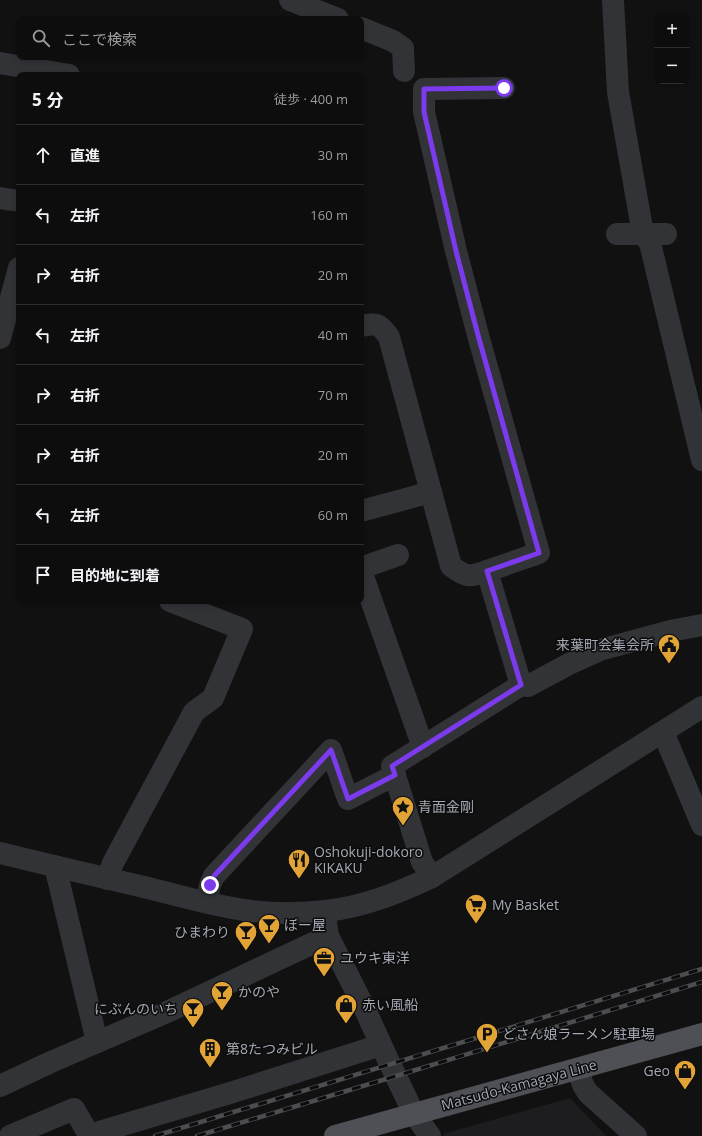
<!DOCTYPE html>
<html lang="ja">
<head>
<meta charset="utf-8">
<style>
	body { margin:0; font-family:"Open Sans","Noto Sans JP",sans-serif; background:#161617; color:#f1f3f6 }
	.controls { position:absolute; right:12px; top:12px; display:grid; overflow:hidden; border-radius:8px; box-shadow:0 2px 6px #0003 }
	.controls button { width:36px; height:36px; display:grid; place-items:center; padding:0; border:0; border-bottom:1px solid #2d2d2e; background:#0d0d0e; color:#f1f3f6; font:20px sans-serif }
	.stop { position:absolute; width:12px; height:12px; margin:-9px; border:3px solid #7c3aed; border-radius:50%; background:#fff }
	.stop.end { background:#7c3aed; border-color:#fff; box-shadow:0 1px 4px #0008 }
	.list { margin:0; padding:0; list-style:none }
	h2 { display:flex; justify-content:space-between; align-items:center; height:52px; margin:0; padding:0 16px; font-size:17px }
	h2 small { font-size:13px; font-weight:400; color:#9a9c9e }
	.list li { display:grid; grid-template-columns:26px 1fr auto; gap:12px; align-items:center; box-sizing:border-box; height:60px; padding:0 16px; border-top:1px solid #2d2d2e }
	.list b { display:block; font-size:15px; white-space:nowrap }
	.list em { font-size:13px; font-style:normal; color:#9a9c9e }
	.icon { flex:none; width:22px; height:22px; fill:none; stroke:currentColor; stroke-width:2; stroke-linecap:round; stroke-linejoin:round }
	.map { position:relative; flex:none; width:702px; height:1136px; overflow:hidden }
	.search { position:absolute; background:#0d0d0e; box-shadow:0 2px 6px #0003; left:16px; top:16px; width:348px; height:44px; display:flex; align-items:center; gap:10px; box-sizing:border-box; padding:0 14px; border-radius:8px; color:#9a9c9e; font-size:15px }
	.panel { position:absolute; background:#0d0d0e; box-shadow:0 2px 6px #0003; left:16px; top:72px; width:348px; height:532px; border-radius:8px }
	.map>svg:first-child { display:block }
	.built { fill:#1d1d1f }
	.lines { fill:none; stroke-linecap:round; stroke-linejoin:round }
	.minor { stroke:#323337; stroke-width:22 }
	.major { stroke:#4e5055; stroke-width:22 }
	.rail-casing { stroke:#4b4d51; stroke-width:4.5 }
	.rail { stroke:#0c0c0d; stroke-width:3; stroke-dasharray:9; stroke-linecap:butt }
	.route { stroke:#7c3aed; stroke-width:5 }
	.labels { text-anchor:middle; stroke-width:3; stroke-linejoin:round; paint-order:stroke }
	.poi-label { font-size:14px; fill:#a3a8b2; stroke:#0c0c0d; text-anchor:start }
	.street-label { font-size:14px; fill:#a3a8b2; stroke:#0c0c0d }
</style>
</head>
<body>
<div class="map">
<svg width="702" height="1136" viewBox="0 0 702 1136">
	<rect width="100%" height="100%" fill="#111112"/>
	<!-- built -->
	<polygon class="built" points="570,1098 606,1136 444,1136 443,1134"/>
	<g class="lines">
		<!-- minor -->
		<g class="minor">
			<polyline points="290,0 338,19"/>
			<polyline points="613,0 618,92 643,234 650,243 702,460"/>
			<polyline points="361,28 393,41 403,48 404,71"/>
			<polyline points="0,63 69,75"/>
			<polyline points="0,198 19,201"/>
			<polyline points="617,234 666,234"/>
			<path d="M361 326C377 323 379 323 389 337L451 566C467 578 469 577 487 571"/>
			<polyline points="0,338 19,268"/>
			<polyline points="361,511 431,492"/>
			<polyline points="361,568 398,555"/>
			<polyline points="361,571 423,747"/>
			<polyline points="521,685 528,686 569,664 600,650 670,631 702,625"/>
			<polyline points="663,732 702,825"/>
			<path d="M0 853C48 865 96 876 144 887 177 895 210 905 244 910 271 914 299 914 326 911 363 907 398 893 432 877L702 707"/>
			<polyline points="55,866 97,1042"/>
			<polyline points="432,877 422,862 392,766 521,685 487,571 539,553 478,335 456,251 424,112 424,89 504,88"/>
			<polyline points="107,879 113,863 194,712 213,698 242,629 170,601"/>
			<polyline points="206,902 210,885 214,876 331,750 348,799 395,775"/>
			<polyline points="326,922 328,936 362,1003 390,1064 414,1114 430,1136"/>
			<polyline points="578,1069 583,1085 588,1093 636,1136"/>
			<polyline points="0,1086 51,1062 165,1013 328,936"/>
			<polyline points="10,1136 74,1109 89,1135 230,1093 381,1045"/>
		</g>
		<!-- major -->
		<polyline class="major" points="335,1136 702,1034"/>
		<!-- rail casing -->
		<g class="rail-casing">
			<g id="rail">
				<polyline points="155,1136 702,969"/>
				<polyline points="197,1136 396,1076 702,982"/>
			</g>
		</g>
		<!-- rail -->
		<use href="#rail" class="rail"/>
	</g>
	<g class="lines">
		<!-- route -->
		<polyline class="route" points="210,885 214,876 331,750 348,799 395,775 392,766 521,685 487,571 539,553 478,335 456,251 424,112 424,89 504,88"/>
	</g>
	<!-- icons -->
	<defs>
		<g id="civic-pin" transform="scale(1.15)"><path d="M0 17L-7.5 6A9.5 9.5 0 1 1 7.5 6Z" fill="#e3a437" stroke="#0c0c0d"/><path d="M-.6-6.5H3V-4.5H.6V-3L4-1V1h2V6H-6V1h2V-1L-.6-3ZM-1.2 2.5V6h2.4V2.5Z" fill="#111"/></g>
		<g id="sight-pin" transform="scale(1.15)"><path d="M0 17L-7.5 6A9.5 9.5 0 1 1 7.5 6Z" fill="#e3a437" stroke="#0c0c0d"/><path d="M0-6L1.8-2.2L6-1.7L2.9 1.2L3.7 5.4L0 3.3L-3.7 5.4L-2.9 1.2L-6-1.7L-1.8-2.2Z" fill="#111"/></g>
		<g id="restaurant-pin" transform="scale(1.15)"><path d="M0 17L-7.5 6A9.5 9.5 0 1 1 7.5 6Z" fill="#e3a437" stroke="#0c0c0d"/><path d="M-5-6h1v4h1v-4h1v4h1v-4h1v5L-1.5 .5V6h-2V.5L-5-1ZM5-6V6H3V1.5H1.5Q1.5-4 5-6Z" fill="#111"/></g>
		<g id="supermarket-pin" transform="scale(1.15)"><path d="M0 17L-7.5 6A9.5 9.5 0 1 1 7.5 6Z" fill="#e3a437" stroke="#0c0c0d"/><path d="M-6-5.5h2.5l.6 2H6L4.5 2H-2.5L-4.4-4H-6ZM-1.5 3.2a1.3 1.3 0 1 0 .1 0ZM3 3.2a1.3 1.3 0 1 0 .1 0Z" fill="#111"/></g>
		<g id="bar-pin" transform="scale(1.15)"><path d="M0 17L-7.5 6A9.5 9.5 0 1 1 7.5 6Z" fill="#e3a437" stroke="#0c0c0d"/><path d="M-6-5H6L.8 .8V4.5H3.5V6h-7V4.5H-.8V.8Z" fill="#111"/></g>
		<g id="office-pin" transform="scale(1.15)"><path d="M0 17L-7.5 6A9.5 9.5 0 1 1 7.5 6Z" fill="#e3a437" stroke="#0c0c0d"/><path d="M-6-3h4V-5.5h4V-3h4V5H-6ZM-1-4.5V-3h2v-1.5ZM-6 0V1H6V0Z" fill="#111"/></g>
		<g id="shop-pin" transform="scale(1.15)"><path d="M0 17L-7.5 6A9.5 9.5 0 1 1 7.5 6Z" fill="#e3a437" stroke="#0c0c0d"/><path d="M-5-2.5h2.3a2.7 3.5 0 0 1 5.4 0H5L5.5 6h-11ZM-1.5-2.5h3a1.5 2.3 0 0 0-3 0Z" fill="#111"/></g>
		<g id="parking-pin" transform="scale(1.15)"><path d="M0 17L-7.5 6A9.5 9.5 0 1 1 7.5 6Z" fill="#e3a437" stroke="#0c0c0d"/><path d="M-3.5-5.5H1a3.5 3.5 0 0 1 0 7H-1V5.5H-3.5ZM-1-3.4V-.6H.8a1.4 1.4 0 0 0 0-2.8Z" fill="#111"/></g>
		<g id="building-pin" transform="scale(1.15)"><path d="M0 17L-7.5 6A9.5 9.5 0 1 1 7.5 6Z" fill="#e3a437" stroke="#0c0c0d"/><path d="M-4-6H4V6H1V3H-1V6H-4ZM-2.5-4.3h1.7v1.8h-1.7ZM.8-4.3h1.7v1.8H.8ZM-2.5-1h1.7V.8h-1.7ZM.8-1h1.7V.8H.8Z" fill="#111"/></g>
	</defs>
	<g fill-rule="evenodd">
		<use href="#civic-pin" x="669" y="645"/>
		<use href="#sight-pin" x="403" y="807"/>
		<use href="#restaurant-pin" x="299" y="860"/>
		<use href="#supermarket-pin" x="476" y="905"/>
		<use href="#bar-pin" x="269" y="925"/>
		<use href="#bar-pin" x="246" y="932"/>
		<use href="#office-pin" x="324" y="958"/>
		<use href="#bar-pin" x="222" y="992"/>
		<use href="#shop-pin" x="346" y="1005"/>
		<use href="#bar-pin" x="193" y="1009"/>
		<use href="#parking-pin" x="487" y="1034"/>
		<use href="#building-pin" x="210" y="1049"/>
		<use href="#shop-pin" x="685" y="1071"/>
	</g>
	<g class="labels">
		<!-- poi labels -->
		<g class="poi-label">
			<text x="654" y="650" text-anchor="end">来葉町会集会所</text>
			<text x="418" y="812">青面金剛</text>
			<text x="314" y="857">Oshokuji-dokoro<tspan x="314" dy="16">KIKAKU</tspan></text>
			<text x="492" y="910">My Basket</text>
			<text x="284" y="930">ぼー屋</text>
			<text x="230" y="937" text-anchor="end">ひまわり</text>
			<text x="340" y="963">ユウキ東洋</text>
			<text x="238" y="997">かのや</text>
			<text x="362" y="1010">赤い風船</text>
			<text x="178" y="1014" text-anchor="end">にぶんのいち</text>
			<text x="502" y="1039">どさん娘ラーメン駐車場</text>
			<text x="226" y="1054">第8たつみビル</text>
			<text x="670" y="1076" text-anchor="end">Geo</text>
		</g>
		<!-- street labels -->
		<g class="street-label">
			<text transform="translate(519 1085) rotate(-15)" y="5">Matsudo-Kamagaya Line</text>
		</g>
	</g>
</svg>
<div class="controls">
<button>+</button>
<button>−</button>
</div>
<div class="stop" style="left:504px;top:88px"></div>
<div class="stop end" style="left:210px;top:885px"></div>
<div class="search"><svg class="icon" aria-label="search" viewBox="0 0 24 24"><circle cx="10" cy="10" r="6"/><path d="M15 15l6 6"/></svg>ここで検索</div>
<section class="panel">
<h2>5 分<small>徒歩 · 400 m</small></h2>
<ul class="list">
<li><svg class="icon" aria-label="ahead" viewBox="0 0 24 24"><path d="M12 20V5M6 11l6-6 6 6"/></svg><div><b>直進</b></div><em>30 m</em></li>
<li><svg class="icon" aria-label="left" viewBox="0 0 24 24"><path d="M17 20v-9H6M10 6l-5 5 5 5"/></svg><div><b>左折</b></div><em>160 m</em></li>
<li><svg class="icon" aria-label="right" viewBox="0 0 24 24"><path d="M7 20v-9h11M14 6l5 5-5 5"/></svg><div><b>右折</b></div><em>20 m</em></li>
<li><svg class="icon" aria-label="left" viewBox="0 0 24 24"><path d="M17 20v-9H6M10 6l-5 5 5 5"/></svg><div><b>左折</b></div><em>40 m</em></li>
<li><svg class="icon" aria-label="right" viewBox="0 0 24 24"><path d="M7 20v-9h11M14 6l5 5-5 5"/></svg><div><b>右折</b></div><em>70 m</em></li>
<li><svg class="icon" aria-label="right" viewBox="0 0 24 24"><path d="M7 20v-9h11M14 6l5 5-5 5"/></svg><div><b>右折</b></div><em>20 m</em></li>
<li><svg class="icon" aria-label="left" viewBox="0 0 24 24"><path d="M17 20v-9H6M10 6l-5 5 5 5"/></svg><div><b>左折</b></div><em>60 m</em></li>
<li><svg class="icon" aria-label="arrive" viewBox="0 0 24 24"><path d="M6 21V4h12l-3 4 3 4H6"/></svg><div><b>目的地に到着</b></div></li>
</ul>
</section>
</div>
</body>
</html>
